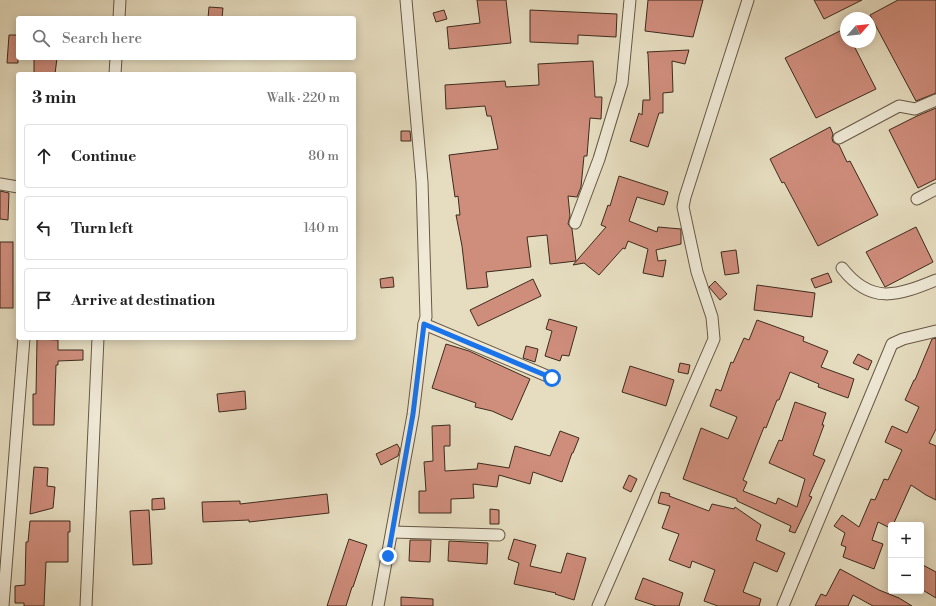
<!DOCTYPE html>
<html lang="en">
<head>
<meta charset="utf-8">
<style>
	body { margin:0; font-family:"Libre Bodoni",serif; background:#f2f2f2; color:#222 }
	.controls { position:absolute; right:12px; bottom:12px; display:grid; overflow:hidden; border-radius:4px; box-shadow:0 2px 10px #0003 }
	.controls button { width:36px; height:36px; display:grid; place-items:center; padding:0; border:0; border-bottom:1px solid #e0e0e0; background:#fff; color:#222; font:20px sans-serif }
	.compass { position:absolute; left:840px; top:12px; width:36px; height:36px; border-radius:50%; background:#fff; box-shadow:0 2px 10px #0003; rotate:63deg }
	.stop { position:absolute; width:12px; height:12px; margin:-9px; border:3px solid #1a73e8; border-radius:50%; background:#fff }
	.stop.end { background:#1a73e8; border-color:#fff; box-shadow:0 1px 4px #0008 }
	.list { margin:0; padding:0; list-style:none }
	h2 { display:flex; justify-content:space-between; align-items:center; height:52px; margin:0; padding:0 16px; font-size:17px }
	h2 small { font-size:13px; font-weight:400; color:#767676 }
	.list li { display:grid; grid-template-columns:26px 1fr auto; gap:12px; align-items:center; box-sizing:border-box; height:64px; margin:0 8px 8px; padding:0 8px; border:1px solid #e0e0e0; border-radius:4px }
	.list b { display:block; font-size:15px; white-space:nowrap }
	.list em { font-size:13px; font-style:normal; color:#767676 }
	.icon { flex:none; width:22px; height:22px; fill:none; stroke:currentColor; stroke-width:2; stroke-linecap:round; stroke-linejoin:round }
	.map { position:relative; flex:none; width:936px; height:606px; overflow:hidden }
	.search { position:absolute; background:#fff; box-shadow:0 2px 10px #0003; left:16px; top:16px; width:340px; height:44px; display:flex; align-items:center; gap:10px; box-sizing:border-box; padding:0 14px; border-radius:4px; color:#767676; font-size:15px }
	.panel { position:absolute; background:#fff; box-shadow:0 2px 10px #0003; left:16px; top:72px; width:340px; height:268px; border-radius:4px }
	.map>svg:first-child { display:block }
	.building { fill:#cf8d7c; stroke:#3d2b1c }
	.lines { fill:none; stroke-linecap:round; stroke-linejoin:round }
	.street-casing { stroke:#675845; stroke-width:13 }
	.street { stroke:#efe9d6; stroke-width:11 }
	.route { stroke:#1a73e8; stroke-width:5 }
</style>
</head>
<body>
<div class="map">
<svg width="936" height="606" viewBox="0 0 936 606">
	<rect width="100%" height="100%" fill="#e6ddc0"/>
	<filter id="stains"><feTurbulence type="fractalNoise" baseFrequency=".005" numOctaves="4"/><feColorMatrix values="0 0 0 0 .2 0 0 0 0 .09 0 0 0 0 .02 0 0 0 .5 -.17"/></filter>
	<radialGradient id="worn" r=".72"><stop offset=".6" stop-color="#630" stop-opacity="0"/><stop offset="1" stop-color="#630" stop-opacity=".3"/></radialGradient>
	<!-- building -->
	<g class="building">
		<polygon points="477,0 506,0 511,43 449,49 447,27 480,23"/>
		<polygon points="648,0 703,0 693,37 645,31"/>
		<polygon points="814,0 862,0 824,19"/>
		<polygon points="898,0 936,0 936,93 916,101 870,15"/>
		<polygon points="209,7 223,8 222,18 208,18"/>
		<polygon points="444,10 447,19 436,22 433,13"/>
		<polygon points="530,10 617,14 616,37 578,35 578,44 530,42"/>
		<polygon points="846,28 846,42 852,42 876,89 816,118 785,58"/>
		<polygon points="9,35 18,35 18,63 7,63"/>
		<polygon points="689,50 685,64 672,61 673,92 663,93 663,113 659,113 648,147 630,141 639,113 642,115 643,100 650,100 648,54 647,52"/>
		<polygon points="34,58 57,58 55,74 34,74"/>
		<polygon points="593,61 595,97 602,97 601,119 590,118 587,156 584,156 581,187 577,197 568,196 570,216 568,224 572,229 576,261 550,264 547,235 527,237 531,267 486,272 488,287 467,289 462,246 456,215 460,215 458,196 455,197 449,155 498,149 491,116 487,116 485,106 446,109 445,85 505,81 506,87 539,85 538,64"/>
		<polygon points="936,108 936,179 918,188 889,130 917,116"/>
		<polygon points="830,127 833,134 832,138 833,142 839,145 847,162 850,161 878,215 818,246 784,182 782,183 770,159"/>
		<polygon points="401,131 410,131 411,141 401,141"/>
		<polygon points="619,176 668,192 664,205 637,197 629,221 657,232 658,227 681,229 681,244 656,250 658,261 666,260 663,277 643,273 648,249 628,241 625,249 623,248 599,275 584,263 573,265 606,227 601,225 608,205 610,206"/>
		<polygon points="0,191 9,193 8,220 0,219"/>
		<polygon points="916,227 933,262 885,287 866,252"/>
		<rect x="0" y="242" width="13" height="66"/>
		<polygon points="736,250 739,273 725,275 721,252"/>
		<polygon points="828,273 832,282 815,288 811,279"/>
		<polygon points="393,277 394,287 381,288 380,279"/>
		<polygon points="533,279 541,296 478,326 470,310"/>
		<polygon points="715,281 727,294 720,300 709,287"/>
		<polygon points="757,285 815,293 812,317 754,310"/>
		<polygon points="549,319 577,327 569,356 562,355 560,361 545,356 552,331 546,329"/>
		<polygon points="757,320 804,337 803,341 828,351 821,367 854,379 848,398 818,387 819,384 790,372 779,400 777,400 766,428 764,427 743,480 747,482 743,491 776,504 778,498 797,507 805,479 769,463 779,440 782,441 795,402 826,413 822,425 824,425 813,455 825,460 809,496 812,497 795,533 789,531 791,526 737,501 737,499 683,479 701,428 728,439 737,417 710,406 716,389 721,391 731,362 733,363 744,338 749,340"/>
		<polygon points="936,338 936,429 929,443 936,446 936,500 926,495 911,485 893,525 891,525 891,527 888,527 878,522 872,540 883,544 874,569 843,557 846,547 841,545 845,533 834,526 842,515 859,527 871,499 875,500 884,479 888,480 902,450 885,442 892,426 907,433 919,407 905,400 914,380 915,380 932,339"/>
		<polygon points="37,339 58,340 58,350 83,350 83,360 58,361 58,365 56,365 54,425 33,425 33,394 36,394"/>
		<polygon points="446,344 469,351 530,379 512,420 492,411 475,407 476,403 432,388"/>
		<polygon points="526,346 538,349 535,362 523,358"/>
		<polygon points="858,354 872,361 868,370 853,363"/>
		<polygon points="680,363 690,365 688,374 678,372"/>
		<polygon points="630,366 674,380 666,406 622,392"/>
		<polygon points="245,391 246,409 219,412 217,394"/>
		<polygon points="450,425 450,446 444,446 445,471 477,469 478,463 509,468 515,446 550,456 560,431 579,438 573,453 572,453 562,482 533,472 530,484 499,475 497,487 473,484 474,498 451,499 451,513 419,513 419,491 426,491 424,462 433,461 432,426"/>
		<polygon points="397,444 400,449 398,456 381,465 376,454"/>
		<polygon points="34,467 48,468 47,486 55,487 53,508 30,514"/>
		<polygon points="629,475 637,479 631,492 623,488"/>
		<polygon points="661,492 670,494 669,496 709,511 712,504 734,509 735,507 761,525 756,540 785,553 777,572 754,562 743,592 761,599 759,606 718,606 704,601 715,570 692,561 690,568 669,560 679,534 662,528 670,506 658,503"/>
		<polygon points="327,494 329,513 249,522 249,520 203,522 202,502 240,501 240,504"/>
		<polygon points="164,498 165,509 152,510 152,499"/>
		<polygon points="490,509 499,510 499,524 490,524"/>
		<polygon points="149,510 152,564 133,565 130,511"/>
		<polygon points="30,521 70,521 70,532 68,532 68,562 46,562 44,606 24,606 24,603 15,603 15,586 25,585 26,542 28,542"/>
		<polygon points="349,539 367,545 353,587 352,587 346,606 327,606"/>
		<polygon points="514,539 536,545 530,566 561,573 567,553 586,558 574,600 555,594 556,593 514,584 519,563 508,559"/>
		<polygon points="410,540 431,540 430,562 409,561"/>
		<polygon points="449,541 488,543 487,564 448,561"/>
		<polygon points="921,564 936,572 936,598 921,589"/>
		<polygon points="840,569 879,590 899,598 912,606 873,606 853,595 848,606 815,606 821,594 826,596"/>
		<polygon points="643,578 683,593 679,606 656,606 635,599"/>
		<polygon points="401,597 433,599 433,606 401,606"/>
	</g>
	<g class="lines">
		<!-- street casing -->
		<g class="street-casing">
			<g id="street">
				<polyline points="119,18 120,0"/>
				<polyline points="115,74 116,58"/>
				<polyline points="839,138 899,106 915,109 936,100"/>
				<polyline points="0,184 18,187"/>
				<polyline points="917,199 936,189"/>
				<polyline points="575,223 599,159 622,83 630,0"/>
				<path d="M842 268C871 305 897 296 936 280"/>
				<polyline points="424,324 552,378"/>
				<polyline points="392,532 499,535"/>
				<polyline points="3,606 24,338"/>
				<polyline points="86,606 98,338"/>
				<polyline points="378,606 413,415 424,324 426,317 422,182 406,0"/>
				<polyline points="598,606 714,339 712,317 697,272 683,207 685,197 748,0"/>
				<polyline points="783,606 892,344 903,339 936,331"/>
			</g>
		</g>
		<!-- street -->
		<use href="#street" class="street"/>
	</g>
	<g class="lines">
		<!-- route -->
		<polyline class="route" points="388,556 413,414 424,324 552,378"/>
	</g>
	<rect width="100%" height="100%" filter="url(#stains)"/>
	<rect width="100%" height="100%" fill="url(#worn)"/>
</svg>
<div class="controls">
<button>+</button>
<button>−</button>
</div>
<svg class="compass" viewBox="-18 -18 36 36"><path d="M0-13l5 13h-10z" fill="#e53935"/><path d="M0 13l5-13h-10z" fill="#767676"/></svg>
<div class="stop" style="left:552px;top:378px"></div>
<div class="stop end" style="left:388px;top:556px"></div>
<div class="search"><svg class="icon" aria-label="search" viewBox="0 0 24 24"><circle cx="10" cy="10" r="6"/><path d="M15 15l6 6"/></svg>Search here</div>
<section class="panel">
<h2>3 min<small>Walk · 220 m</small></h2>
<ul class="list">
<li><svg class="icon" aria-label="ahead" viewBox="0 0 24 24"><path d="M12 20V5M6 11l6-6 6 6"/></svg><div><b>Continue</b></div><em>80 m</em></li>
<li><svg class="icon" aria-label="left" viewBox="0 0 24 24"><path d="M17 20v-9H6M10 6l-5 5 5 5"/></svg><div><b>Turn left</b></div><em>140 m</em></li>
<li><svg class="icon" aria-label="arrive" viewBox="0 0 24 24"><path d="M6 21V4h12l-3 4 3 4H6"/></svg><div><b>Arrive at destination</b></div></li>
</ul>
</section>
</div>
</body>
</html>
